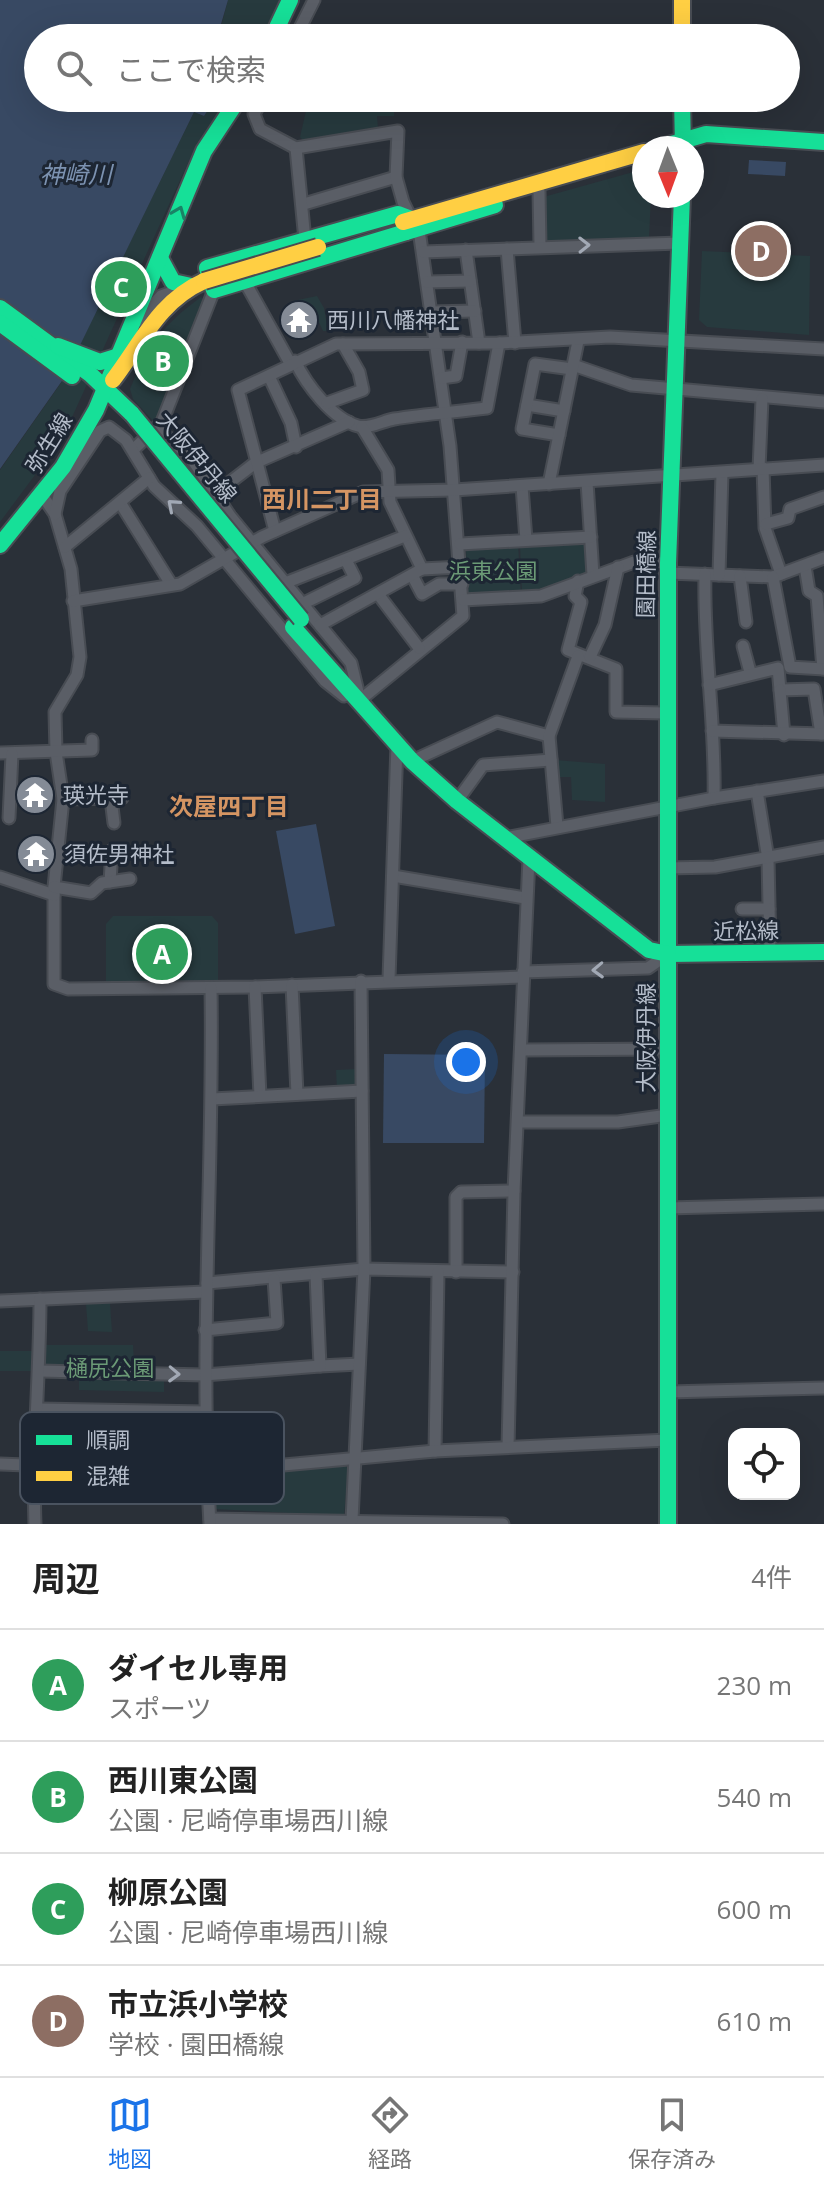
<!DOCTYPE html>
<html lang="ja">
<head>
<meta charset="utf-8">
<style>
	body { margin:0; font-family:"Open Sans","Noto Sans JP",sans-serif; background:#f2f2f2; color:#222 }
	.controls { position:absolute; right:24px; bottom:24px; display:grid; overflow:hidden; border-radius:16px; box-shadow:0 8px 32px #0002 }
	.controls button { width:72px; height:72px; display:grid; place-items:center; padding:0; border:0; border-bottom:2px solid #e0e0e0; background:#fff; color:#222; font:40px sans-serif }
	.compass { position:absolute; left:632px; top:136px; width:72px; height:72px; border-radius:50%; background:#fff; box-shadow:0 8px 32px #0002; rotate:179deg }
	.you { position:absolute; left:466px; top:1062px; width:28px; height:28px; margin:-20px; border:6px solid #fff; border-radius:50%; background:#1a73e8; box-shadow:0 0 0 12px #1a73e833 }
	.badge { display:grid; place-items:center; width:52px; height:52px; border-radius:50%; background:#1a73e8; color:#fff; font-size:26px; font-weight:700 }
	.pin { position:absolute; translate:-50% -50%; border:4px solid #fff; box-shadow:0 2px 8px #0006 }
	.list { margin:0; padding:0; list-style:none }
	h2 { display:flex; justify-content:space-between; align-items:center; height:104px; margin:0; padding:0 32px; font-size:34px }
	h2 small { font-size:26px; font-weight:400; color:#767676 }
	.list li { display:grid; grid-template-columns:52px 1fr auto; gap:24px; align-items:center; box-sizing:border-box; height:112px; padding:0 32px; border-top:2px solid #e0e0e0 }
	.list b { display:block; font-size:30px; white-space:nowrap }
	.list p { margin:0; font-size:26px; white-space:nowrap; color:#767676 }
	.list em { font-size:26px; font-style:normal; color:#767676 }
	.icon { flex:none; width:44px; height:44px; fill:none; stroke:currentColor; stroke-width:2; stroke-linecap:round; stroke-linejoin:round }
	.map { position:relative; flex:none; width:824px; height:1524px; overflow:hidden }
	.search { position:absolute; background:#fff; box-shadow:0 8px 32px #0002; left:24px; right:24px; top:24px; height:88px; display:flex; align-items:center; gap:20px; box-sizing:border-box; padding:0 28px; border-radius:44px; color:#767676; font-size:30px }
	.sheet { height:552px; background:#fff }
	nav { display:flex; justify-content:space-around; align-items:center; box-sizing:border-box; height:112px; border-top:2px solid #e0e0e0; background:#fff; font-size:22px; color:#767676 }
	nav a { display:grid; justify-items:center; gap:4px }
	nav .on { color:#1a73e8 }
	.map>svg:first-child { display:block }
	.green { fill:#273a3e }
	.water { fill:#384963 }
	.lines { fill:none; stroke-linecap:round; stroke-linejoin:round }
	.street-casing { stroke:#484c53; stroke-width:15 }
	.fast-casing { stroke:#484c53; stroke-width:20 }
	.slow-casing { stroke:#484c53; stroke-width:20 }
	.street { stroke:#5a5e66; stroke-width:11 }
	.fast { stroke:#16e098; stroke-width:16 }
	.slow { stroke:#ffcf43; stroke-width:16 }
	.fast-bridge-casing { stroke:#484c53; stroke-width:20; stroke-linecap:butt }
	.slow-bridge-casing { stroke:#484c53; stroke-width:20; stroke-linecap:butt }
	.fast-bridge { stroke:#16e098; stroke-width:16 }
	.slow-bridge { stroke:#ffcf43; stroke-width:16 }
	.oneway { stroke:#1a8366 }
	.oneway2 { stroke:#a2a9b5 }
	.labels { text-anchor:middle; stroke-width:6; stroke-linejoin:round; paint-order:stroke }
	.poi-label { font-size:22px; fill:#b4bcc9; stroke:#1d2633; text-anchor:start }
	.street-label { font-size:22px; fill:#b4bcc9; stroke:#1d2633 }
	.park-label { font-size:22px; fill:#6b9a76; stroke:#1d2633 }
	.water-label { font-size:24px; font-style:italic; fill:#7c92b1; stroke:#1d2633 }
	.neighbourhood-label { font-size:24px; font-weight:bold; fill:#d59563; stroke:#1d2633 }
	.key { fill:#1d2633; stroke:#4a5360; stroke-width:2 }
	.key-label { font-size:22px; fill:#b4bcc9 }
</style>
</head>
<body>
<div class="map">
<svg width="824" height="1524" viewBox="0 0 824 1524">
	<rect width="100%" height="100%" fill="#2a3038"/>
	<!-- green -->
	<g class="green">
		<polygon points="228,0 280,0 265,38 218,38"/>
		<polygon points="200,98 228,98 197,143 73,415 55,448 0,522 0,470 61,383 194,112 204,116 208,110 199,102"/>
		<polygon points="309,98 367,98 394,103 394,116 377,116 378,129 304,141 300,137"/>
		<polygon points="644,169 644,196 651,196 649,238 546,243 544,200 547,196"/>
		<polygon points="702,251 810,256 809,335 707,327 699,320"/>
		<polygon points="317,296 324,308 328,331 323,331 315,314 297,310 293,301"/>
		<path d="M201 297 206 302 160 420 155 423 133 399 130 389C148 345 163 325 201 297Z"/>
		<polygon points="586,540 588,574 541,592 522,594 520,544"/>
		<polygon points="518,544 521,594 468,597 466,548"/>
		<polygon points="555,760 605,764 605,802 572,800 571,777 555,777"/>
		<polygon points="113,916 212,916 218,923 218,985 106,985 106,924"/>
		<polygon points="357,1069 357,1083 352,1089 337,1089 336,1070"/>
		<polygon points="110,1303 112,1332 88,1331 86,1304"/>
		<polygon points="43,1345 133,1345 134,1361 151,1362 151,1377 164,1378 164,1392 79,1390 79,1369 43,1368"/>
		<rect x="0" y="1351" width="32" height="20"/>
		<polygon points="345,1466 348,1468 344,1516 215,1509 218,1476"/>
	</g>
	<!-- water -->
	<g class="water">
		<polygon points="0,0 228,0 217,38 38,38 38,98 200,98 199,102 208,110 204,116 194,112 64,378 0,469"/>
		<polygon points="749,160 786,162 785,176 748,174"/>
		<polygon points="316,824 335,926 295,934 276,831"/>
		<polygon points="384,1054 485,1055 484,1143 383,1143"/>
	</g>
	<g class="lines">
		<!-- street casing -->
		<g class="street-casing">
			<g id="street">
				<polyline points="295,38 314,0"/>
				<polyline points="263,98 254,114 260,129 296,148"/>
				<polyline points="539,191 540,246"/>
				<polyline points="304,204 396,177"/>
				<polyline points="305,240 296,148 398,131 396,177 403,202 420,237 450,446 463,616 360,700"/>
				<polyline points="507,249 515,343"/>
				<polyline points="466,250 479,343"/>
				<polyline points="423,252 679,243"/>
				<polyline points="244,280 290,363"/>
				<polyline points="427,282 470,281"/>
				<polyline points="431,312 475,311"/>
				<polyline points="138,321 161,296 181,289"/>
				<path d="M295 361C306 384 332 419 358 426 369 429 383 421 394 419 425 414 456 412 487 408L499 343"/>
				<polyline points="573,365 631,385 824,402"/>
				<polyline points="269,376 291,423 296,447"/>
				<polyline points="441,378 456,376 462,342"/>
				<polyline points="327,403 363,390 359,372 343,344"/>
				<polyline points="527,405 564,411"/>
				<polyline points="362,427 388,470 390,502 422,569"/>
				<polyline points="158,429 190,456 230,516 351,663 360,700"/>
				<polyline points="559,435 522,429 535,364 572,369"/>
				<polyline points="133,450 162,422 214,290"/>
				<polyline points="763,468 765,528 781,574"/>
				<polyline points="759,469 762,399"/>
				<polyline points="587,482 593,575"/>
				<polyline points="549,484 578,341"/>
				<polyline points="522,486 526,540"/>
				<polyline points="216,493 255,463 349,422"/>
				<polyline points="42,495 55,514 71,569 80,657 77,675 55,712 56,752 63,799 54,887 54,984 68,989 255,987 523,977"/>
				<polyline points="121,504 171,584"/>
				<polyline points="55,514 60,491 100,431 109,427 126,440 154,486 197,526 325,681 344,696"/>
				<polyline points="766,524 788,518 790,509 824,497"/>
				<polyline points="275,531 238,390 336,344 499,343 610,337 824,349"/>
				<polyline points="460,544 591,537"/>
				<polyline points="65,547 149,478"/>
				<polyline points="805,566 809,591 817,596 823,669"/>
				<polyline points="668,573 773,577 824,558"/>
				<path d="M705 574C703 649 716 723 714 798"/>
				<polyline points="412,575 422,594 439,584 462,584"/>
				<polyline points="719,575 722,473"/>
				<polyline points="740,576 746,622"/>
				<polyline points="773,577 790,667 824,669"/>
				<polyline points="578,581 575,596 581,602 568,650 616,669 616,712 665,713"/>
				<polyline points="285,583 405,536"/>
				<polyline points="378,594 419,648"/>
				<polyline points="463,600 541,596 634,562 668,563"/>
				<polyline points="73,601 180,584 262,537 363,492 454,490 824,465"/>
				<polyline points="302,604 355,578 347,562"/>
				<polyline points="320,625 422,569 461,567"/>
				<polyline points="743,646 750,672"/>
				<polyline points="590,657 605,625 618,567"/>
				<polyline points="709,685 778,668 780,690 814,689 821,734"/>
				<polyline points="780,690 784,735"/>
				<polyline points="712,731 824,734"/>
				<polyline points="0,753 92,750 92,740"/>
				<polyline points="412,761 497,722 549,736"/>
				<polyline points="757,791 768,859 770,952"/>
				<polyline points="63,799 122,798"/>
				<polyline points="111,799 114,823"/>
				<polyline points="457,801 483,765 551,760"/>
				<polyline points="9,818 12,754"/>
				<polyline points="557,826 549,736 578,656"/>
				<polyline points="505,838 714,798 824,781"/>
				<polyline points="667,868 715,867 824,847"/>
				<polyline points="393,876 525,898"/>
				<polyline points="0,877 54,895"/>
				<polyline points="110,882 112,850"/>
				<polyline points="54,887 91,893 102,883 130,879"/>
				<polyline points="742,909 769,909"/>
				<polyline points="523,972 648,968 668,954"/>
				<polyline points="389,979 397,744"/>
				<polyline points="292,985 297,1094"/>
				<polyline points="255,987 260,1096"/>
				<polyline points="522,1050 668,1049"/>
				<polyline points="212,1099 362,1091"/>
				<polyline points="518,1122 618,1122 668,1115"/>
				<polyline points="668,1208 824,1204"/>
				<polyline points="456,1272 456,1197 461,1192 514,1191"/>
				<polyline points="207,1283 364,1269 513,1272"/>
				<polyline points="0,1301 205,1292"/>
				<polyline points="205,1330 277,1323 274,1279"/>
				<polyline points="320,1366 359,1364"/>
				<polyline points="40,1371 204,1375 320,1366 316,1275"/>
				<polyline points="669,1392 824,1388"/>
				<polyline points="39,1409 206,1412"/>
				<polyline points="37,1431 208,1434"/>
				<polyline points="508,1447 514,1191 529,858"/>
				<polyline points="435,1451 438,1272"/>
				<polyline points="0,1464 209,1472 435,1451 668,1440"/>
				<polyline points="210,1519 503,1524"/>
				<polyline points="352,1520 364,1269 361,981"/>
				<path d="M35 1524C32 1449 40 1375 40 1299"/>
				<path d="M210 1524C199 1345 214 1167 211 988"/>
			</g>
		</g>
		<!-- fast casing -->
		<g class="fast-casing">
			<g id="fast">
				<polyline points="272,38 290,0"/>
				<polyline points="682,98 683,148"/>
				<polyline points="658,148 706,134 824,142"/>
				<polyline points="682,196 668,563 668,954 824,952"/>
				<polygon points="398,214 411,219 406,232 214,290 207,268"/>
				<polyline points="406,232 495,205"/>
				<polyline points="160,258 173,282 191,286"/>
				<polyline points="0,308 90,374 132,414"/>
				<polyline points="0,323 72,376"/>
				<polyline points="58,346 100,362 116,357"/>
				<polyline points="0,545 63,467 96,410 204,151 239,98"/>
				<polyline points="293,627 412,761 457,801 649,950 668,954 668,1524"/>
			</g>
		</g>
		<!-- slow casing -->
		<g class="slow-casing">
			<g id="slow">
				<polyline points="682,0 682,38"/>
				<polyline points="403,222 644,152"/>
				<path d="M113 380C142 342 159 301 204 281"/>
			</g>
		</g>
		<!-- street -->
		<use href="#street" class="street"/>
		<!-- fast -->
		<use href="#fast" class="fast"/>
		<!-- slow -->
		<use href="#slow" class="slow"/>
		<!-- fast-bridge casing -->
		<g class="fast-bridge-casing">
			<polyline id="fast-bridge" points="132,414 301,619"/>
		</g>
		<!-- slow-bridge casing -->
		<g class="slow-bridge-casing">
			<polyline id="slow-bridge" points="204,281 318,247"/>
		</g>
		<!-- fast-bridge -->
		<use href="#fast-bridge" class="fast-bridge"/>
		<!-- slow-bridge -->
		<use href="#slow-bridge" class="slow-bridge"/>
	</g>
	<!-- one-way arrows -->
	<defs><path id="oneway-chevron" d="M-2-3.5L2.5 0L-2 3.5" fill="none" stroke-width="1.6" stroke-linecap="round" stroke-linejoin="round" transform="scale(2)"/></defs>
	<use class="oneway" href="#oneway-chevron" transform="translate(179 212) rotate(-68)"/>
	<g class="oneway2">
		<use href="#oneway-chevron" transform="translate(584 245) rotate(-1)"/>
		<use href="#oneway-chevron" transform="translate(173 505) rotate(-139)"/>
		<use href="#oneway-chevron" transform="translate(598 970) rotate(178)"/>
		<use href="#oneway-chevron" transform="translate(174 1374) rotate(2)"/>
	</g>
	<!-- icons -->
	<defs>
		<g id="temple-disc" transform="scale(2)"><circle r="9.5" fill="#848b96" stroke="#1d2633"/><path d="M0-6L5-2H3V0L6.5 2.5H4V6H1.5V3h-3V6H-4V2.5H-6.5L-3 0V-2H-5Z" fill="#fff"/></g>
	</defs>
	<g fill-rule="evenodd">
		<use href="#temple-disc" x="299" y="320"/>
		<use href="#temple-disc" x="35" y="795"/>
		<use href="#temple-disc" x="36" y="854"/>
	</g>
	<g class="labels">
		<!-- poi labels -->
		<g class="poi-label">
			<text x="327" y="328">西川八幡神社</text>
			<text x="63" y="803">瑛光寺</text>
			<text x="64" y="862">須佐男神社</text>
		</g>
		<!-- street labels -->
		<g class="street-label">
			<text transform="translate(49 443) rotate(-58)" y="8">弥生線</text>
			<text transform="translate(197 457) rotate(50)" y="8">大阪伊丹線</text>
			<text transform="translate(646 574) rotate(-89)" y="8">園田橋線</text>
			<text transform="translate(746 931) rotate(-1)" y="8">近松線</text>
			<text transform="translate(646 1038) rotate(-90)" y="8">大阪伊丹線</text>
		</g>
		<!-- park labels -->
		<g class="park-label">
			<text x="493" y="579">浜東公園</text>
			<text x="110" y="1376">樋尻公園</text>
		</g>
		<!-- water labels -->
		<g class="water-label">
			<text x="76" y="183">神崎川</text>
		</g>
		<!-- neighbourhood labels -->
		<g class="neighbourhood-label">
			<text x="322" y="508">西川二丁目</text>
			<text x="229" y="815">次屋四丁目</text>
		</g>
	</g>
	<!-- legend -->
	<rect x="20" y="1412" width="264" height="92" rx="12" class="key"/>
	<rect x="36" y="1435" width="36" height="10" fill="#16e098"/>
	<rect x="36" y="1471" width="36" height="10" fill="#ffcf43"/>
	<g class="key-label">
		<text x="86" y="1448">順調</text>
		<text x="86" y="1484">混雑</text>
	</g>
</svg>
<div class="controls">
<button><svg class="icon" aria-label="locate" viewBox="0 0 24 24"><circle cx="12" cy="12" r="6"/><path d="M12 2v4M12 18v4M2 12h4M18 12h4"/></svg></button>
</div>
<svg class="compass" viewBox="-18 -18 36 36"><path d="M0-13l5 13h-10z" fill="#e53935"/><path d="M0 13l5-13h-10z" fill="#767676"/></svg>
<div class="you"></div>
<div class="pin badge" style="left:162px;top:954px;background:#2e9e5b">A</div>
<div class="pin badge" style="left:163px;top:361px;background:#2e9e5b">B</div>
<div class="pin badge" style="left:121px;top:287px;background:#2e9e5b">C</div>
<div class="pin badge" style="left:761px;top:251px;background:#8d6e63">D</div>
<div class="search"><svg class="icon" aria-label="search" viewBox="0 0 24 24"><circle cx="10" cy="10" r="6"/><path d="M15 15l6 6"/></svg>ここで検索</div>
</div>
<section class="sheet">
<h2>周辺<small>4件</small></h2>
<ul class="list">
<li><span class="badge" style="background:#2e9e5b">A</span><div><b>ダイセル専用</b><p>スポーツ</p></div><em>230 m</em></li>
<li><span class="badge" style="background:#2e9e5b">B</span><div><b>西川東公園</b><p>公園 · 尼崎停車場西川線</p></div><em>540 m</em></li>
<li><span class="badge" style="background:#2e9e5b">C</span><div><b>柳原公園</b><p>公園 · 尼崎停車場西川線</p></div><em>600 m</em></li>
<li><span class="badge" style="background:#8d6e63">D</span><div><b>市立浜小学校</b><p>学校 · 園田橋線</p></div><em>610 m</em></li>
</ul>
</section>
<nav>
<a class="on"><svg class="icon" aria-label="map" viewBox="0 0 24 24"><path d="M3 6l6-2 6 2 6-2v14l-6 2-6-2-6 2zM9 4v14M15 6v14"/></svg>地図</a>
<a><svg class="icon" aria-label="directions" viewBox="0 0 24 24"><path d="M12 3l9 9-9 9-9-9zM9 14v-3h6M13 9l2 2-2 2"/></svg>経路</a>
<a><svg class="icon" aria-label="saved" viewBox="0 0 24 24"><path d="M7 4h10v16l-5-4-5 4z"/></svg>保存済み</a>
</nav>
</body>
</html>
